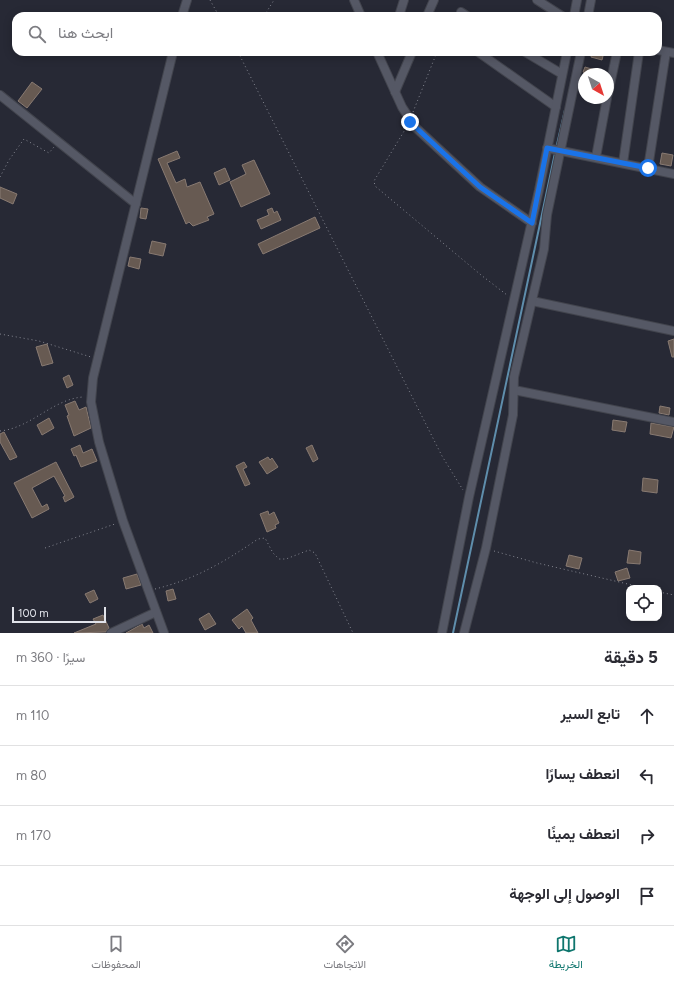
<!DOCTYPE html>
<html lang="ar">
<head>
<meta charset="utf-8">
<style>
	body { margin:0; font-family:Figtree,Vazirmatn,sans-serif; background:#f2f2f3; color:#2b2b33; direction:rtl }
	.controls { position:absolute; right:12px; bottom:12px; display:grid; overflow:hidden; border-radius:8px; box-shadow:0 2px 10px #0003 }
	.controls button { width:36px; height:36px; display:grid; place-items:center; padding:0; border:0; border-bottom:1px solid #e1e1e2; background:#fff; color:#2b2b33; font:20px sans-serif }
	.compass { position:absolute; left:578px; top:68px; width:36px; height:36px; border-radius:50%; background:#fff; box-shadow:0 2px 10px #0003; rotate:141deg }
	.scale { position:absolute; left:12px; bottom:10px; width:94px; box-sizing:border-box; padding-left:4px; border:2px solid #e1e3ea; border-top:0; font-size:11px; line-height:14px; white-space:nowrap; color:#e1e3ea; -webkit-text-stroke:3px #272935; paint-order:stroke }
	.stop { position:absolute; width:12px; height:12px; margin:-9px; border:3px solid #1a73e8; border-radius:50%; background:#fff }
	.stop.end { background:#1a73e8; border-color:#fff; box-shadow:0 1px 4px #0008 }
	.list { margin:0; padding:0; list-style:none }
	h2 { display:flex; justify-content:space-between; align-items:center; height:52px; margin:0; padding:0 16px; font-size:17px }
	h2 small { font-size:13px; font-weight:400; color:#7c7c81 }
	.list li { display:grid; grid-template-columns:26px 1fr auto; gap:12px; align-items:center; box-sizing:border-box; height:60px; padding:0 16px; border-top:1px solid #e1e1e2 }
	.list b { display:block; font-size:15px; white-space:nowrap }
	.list em { font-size:13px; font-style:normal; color:#7c7c81 }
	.icon { flex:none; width:22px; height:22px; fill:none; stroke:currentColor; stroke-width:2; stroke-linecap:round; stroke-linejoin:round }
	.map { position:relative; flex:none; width:674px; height:633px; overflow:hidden; direction:ltr }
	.search { position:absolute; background:#fff; box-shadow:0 2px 10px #0003; left:12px; right:12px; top:12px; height:44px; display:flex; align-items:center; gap:10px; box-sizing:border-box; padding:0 14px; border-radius:12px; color:#7c7c81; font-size:15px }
	.sheet { height:292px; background:#fff }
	nav { display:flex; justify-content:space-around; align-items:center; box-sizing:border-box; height:56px; border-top:1px solid #e1e1e2; background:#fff; font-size:11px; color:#7c7c81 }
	nav a { display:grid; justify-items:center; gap:2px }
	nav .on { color:#0f766e }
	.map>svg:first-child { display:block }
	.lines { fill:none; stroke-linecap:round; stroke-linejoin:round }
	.stream { stroke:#5f8eac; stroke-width:2 }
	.building { fill:#675a52; stroke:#887a72 }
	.minor-casing { stroke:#42444d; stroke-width:10 }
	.path { stroke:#858791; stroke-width:1; stroke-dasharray:1 3; stroke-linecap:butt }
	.minor { stroke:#555865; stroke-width:8 }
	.route { stroke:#1a73e8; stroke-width:5 }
</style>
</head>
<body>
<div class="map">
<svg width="674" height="633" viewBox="0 0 674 633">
	<rect width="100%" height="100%" fill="#272935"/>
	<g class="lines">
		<!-- stream -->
		<g class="stream">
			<polyline points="556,149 565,110"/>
			<polyline points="453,633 555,153"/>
		</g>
	</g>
	<!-- building -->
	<g class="building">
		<polygon points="592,52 604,52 602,60 591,57"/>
		<polygon points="585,67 605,73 604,74 586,74 583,72"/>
		<polygon points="32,82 42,89 27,108 18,101"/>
		<polygon points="177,151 180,158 167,163 176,183 185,179 187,187 200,182 214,214 207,217 209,220 193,226 189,222 186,224 158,159"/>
		<polygon points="662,153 673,155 671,166 660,164"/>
		<polygon points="254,160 270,194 241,207 230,182 246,174 242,165"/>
		<polygon points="225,168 230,180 219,185 214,173"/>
		<polygon points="0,187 17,194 13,204 0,198"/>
		<polygon points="141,208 148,209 146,219 140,218"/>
		<polygon points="272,208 274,213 277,211 281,220 261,229 257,220 269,215 267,210"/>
		<polygon points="315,217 320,228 263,254 258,244"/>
		<polygon points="152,241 166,244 163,256 149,253"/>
		<polygon points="130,257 141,259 139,269 128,266"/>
		<polygon points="674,339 674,357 672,357 668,341"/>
		<polygon points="47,344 53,363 42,366 36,347"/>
		<polygon points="69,375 73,385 67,388 63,378"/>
		<polygon points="75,401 79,410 86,407 91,428 74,436 67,416 69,415 65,405"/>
		<polygon points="660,406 670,408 669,415 659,413"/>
		<polygon points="49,418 54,428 42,435 37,425"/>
		<polygon points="613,420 627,422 625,432 612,430"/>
		<polygon points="651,423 674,427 671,438 650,434"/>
		<polygon points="4,432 17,457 10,460 0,442 0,434"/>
		<polygon points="80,445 83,453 92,449 97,461 81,467 76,455 74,456 71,449"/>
		<polygon points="312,445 318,459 313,462 306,448"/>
		<polygon points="268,457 270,460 272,458 278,467 267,474 259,462"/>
		<polygon points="56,462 74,497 65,502 63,497 65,496 54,476 32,488 42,507 47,504 49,509 32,518 14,483"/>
		<polygon points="244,462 247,467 243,469 250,484 245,486 236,466"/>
		<polygon points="643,478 658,480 657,493 642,491"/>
		<polygon points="268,511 269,515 274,512 279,523 275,525 276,528 267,532 260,514"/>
		<polygon points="629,550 641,552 640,564 627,563"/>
		<polygon points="569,555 582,558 579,569 566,566"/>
		<polygon points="627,568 630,578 618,581 615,572"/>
		<polygon points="137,574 141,585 126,589 123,578"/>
		<polygon points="173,589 176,599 168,601 166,591"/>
		<polygon points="94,590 98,599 90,603 85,594"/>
		<polygon points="247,609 253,618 251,620 258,633 246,633 242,626 239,629 232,620"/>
		<polygon points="209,613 216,624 205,630 199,619"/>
		<polygon points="103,615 109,628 106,632 74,633 96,624 93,619"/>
		<polygon points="142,624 144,628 149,625 153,633 126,633"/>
	</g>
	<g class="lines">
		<!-- minor casing -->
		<g class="minor-casing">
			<g id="minor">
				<polyline points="354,0 361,16"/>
				<polyline points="537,0 562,16"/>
				<polyline points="461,12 467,16"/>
				<polyline points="182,16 187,0"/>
				<polyline points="399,16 404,0"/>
				<polyline points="427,16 434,0"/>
				<polyline points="574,16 577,0"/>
				<polyline points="588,16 591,0"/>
				<polyline points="658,50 674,53"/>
				<polyline points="377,52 402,107 415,127 480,187 532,223"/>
				<polyline points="478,52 556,107"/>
				<polyline points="525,52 562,74"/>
				<polyline points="395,92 412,52"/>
				<polyline points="608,94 617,52"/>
				<polyline points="0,95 136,204"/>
				<polyline points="547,148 674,174"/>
				<polyline points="596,157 607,98"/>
				<polyline points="623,163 639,52"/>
				<polyline points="648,168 666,52"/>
				<polyline points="532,301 674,331"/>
				<polyline points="514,390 674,422"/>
				<polyline points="111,633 156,612"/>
				<polyline points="164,633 123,521 99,442 91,402 93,378 173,52"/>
				<polyline points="442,633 469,497 539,190 567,52"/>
				<polyline points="464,633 486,548 513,415 514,377 544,249 547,215 581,52"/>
			</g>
		</g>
		<!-- path -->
		<g class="path">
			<polyline points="210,0 219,16"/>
			<polyline points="264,16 274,0"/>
			<polyline points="238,52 442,456 463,490"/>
			<polyline points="240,56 242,52"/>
			<polyline points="413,112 437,52"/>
			<polyline points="406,128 374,181 375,186 481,275 507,295"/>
			<polyline points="0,177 9,160 24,139 49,153 54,147"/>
			<polyline points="0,334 39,341 91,357"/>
			<path d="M0 431C31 428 53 399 83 397"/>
			<polyline points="45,548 115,524"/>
			<polyline points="494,551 537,563 645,588"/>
			<path d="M155 589C196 579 224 562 258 539L265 538 273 553 279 559H286L309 550 315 553 353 633"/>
			<polyline points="659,592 674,595"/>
		</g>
		<!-- minor -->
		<use href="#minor" class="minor"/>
	</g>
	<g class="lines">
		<!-- route -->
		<polyline class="route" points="410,122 480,187 532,223 547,148 648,168"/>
	</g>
</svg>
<div class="controls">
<button><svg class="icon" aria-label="locate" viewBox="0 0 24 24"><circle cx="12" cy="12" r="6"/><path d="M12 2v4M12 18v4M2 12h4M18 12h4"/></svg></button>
</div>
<svg class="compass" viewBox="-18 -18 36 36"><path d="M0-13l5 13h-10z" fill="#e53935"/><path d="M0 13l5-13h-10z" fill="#7c7c81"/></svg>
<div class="scale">100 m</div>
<div class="stop" style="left:648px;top:168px"></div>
<div class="stop end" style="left:410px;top:122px"></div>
<div class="search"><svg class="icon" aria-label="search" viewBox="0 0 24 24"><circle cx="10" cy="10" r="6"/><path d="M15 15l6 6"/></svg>ابحث هنا</div>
</div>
<section class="sheet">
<h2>5 دقيقة<small>سيرًا · 360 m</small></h2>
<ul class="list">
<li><svg class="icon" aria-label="ahead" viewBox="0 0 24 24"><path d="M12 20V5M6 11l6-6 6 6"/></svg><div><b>تابع السير</b></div><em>110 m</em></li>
<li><svg class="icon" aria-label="left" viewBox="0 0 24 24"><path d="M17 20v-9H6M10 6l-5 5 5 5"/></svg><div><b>انعطف يسارًا</b></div><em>80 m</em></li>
<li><svg class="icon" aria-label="right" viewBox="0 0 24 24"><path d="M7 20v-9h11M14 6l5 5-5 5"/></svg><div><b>انعطف يمينًا</b></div><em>170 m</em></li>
<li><svg class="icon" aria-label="arrive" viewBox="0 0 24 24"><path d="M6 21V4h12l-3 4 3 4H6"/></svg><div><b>الوصول إلى الوجهة</b></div></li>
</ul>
</section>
<nav>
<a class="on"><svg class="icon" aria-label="map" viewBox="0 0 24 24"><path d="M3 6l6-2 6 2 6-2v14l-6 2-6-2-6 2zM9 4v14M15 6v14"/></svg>الخريطة</a>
<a><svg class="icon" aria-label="directions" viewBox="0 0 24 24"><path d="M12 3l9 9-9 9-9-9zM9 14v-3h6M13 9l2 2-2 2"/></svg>الاتجاهات</a>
<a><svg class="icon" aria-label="saved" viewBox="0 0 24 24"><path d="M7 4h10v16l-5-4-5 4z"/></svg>المحفوظات</a>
</nav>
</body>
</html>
